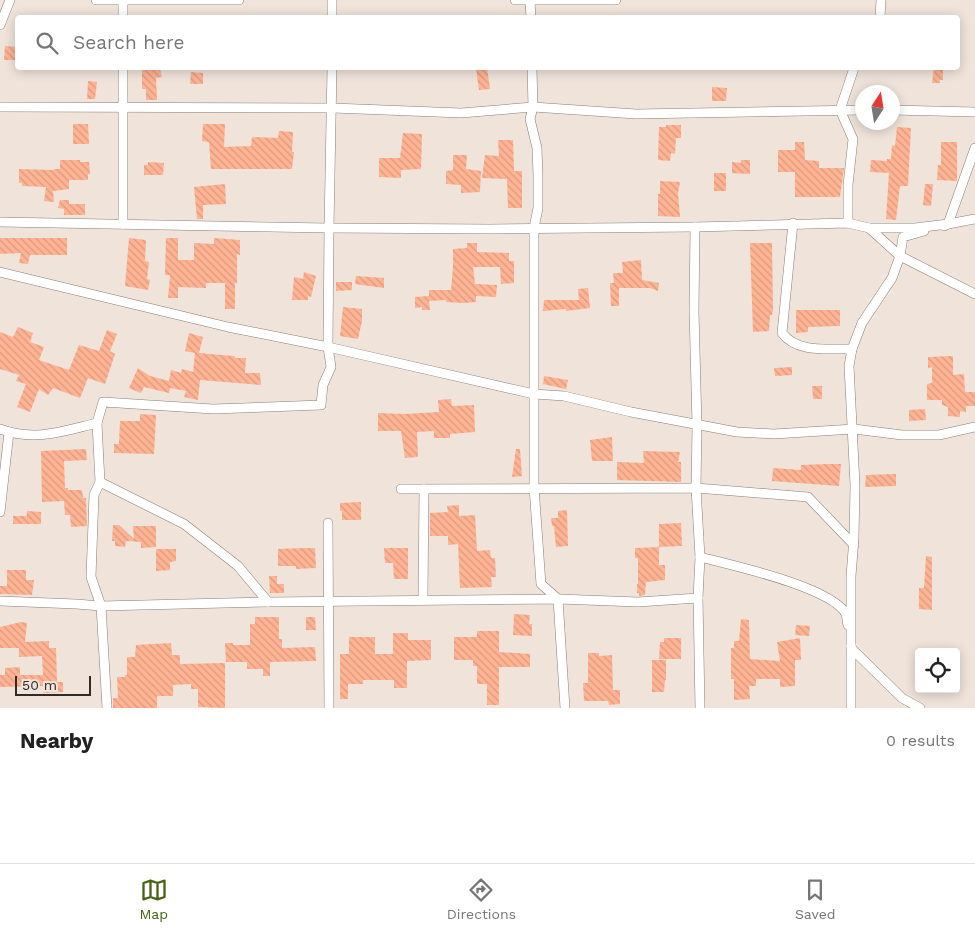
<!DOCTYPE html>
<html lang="en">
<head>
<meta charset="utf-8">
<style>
	body { margin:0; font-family:"Work Sans",sans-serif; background:#f6f6f6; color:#222 }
	.controls { position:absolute; right:15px; bottom:15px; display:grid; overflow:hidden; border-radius:5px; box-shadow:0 2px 12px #0003 }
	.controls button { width:45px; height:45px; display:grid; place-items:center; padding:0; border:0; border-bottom:1px solid #e0e0e0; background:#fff; color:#222; font:25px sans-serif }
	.compass { position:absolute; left:855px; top:85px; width:45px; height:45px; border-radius:50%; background:#fff; box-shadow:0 2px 12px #0003; rotate:12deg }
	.scale { position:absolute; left:15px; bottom:12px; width:76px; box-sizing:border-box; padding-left:5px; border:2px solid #2f2b27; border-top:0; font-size:14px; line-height:18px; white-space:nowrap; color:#2f2b27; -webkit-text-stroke:4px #efe3da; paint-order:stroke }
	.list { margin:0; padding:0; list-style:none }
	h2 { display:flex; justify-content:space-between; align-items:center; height:65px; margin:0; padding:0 20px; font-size:21px }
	h2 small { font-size:16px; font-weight:400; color:#767676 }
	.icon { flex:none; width:28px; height:28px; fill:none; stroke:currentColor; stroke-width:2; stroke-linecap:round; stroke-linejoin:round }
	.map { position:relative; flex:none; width:975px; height:708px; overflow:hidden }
	.search { position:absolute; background:#fff; box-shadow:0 2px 12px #0003; left:15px; right:15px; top:15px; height:55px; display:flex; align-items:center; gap:12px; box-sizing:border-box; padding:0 18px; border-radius:5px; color:#767676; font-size:19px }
	.sheet { height:155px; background:#fff }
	nav { display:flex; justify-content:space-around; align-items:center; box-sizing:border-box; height:70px; border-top:1px solid #e0e0e0; background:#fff; font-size:14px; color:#767676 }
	nav a { display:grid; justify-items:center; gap:2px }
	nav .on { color:#466316 }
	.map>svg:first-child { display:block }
	.building { fill:url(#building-back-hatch) }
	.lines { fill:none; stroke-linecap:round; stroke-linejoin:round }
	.street-casing { stroke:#897f77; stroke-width:10 }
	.street { stroke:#fff; stroke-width:9 }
</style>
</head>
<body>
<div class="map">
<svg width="975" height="708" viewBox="0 0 975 708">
	<defs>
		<pattern id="building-back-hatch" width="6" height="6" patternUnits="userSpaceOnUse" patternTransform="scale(1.25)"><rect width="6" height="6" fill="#ffb393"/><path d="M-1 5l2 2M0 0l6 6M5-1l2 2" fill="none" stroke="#db9a7f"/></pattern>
	</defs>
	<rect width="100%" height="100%" fill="#efe3da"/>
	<!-- building -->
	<g class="building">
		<polygon points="5,46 18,47 18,60 4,60"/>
		<polygon points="142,68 160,69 162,77 156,78 157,100 146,100 146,89 142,89"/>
		<polygon points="476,68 487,68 490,89 479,90"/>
		<polygon points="934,68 943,68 943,80 940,80 940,83 932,83"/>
		<polygon points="191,72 203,73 203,84 190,84"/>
		<polygon points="88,81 97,82 95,99 87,99"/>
		<polygon points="712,87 727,88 726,101 712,101"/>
		<polygon points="73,124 88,124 89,144 73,144"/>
		<polygon points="203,124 225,124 224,147 251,146 252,137 278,138 279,131 293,132 292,152 294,152 292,169 211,169 209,142 202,141"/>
		<polygon points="666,125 681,125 681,138 676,138 675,154 671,153 670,161 658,160 659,127 666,127"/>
		<polygon points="897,127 911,128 908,186 900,186 896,220 886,219 889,173 870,172 871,160 887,161 887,159 891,159 892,145 895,146"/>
		<polygon points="403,133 422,134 421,169 401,170 401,178 379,177 379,158 400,158"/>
		<polygon points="498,140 513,140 514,171 522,171 522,208 508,208 507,179 482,178 485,155 499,156"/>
		<polygon points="795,142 804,142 805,160 819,161 819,168 844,168 840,197 795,197 795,172 778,172 778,150 795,150"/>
		<polygon points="941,142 957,142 957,181 937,180 938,165 941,165"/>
		<polygon points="453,155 467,155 466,169 481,171 480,192 461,193 461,185 446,184 446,171 453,170"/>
		<polygon points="60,160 80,160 80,162 89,162 90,174 88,174 88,180 69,180 69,189 53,191 54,202 44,201 46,187 22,186 22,183 19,183 19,169 54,170 54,169 60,169"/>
		<polygon points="741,160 750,160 750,174 732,173 732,162 741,163"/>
		<polygon points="148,162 164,163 163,175 144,175 144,165 148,165"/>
		<rect x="714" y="173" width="12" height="18"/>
		<polygon points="660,181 680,182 678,193 680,217 658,216 658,194 660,194"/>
		<polygon points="225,184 226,204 203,205 203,219 197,219 194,187"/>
		<polygon points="925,184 933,184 931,206 923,205"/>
		<polygon points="60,200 69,200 69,204 85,204 85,215 64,215 64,209 58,208"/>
		<polygon points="0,238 67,238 67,255 30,255 28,264 19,263 21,253 0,254"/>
		<polygon points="129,238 146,240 145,261 149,262 147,279 150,280 148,290 125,286"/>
		<polygon points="166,238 178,238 178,260 194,260 194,243 214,244 214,238 240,240 240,255 237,254 237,283 235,283 235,309 225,309 225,283 206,283 206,288 178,287 178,298 168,298 170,275 165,275"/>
		<polygon points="467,243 477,243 477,252 509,253 509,261 514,261 514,283 501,284 500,267 473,267 475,284 497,285 496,297 476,296 476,302 463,303 446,302 446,300 429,301 430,310 422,310 422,307 415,308 415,297 429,296 429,290 451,290 453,267 453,249 467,248"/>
		<polygon points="750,243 772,243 773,309 772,315 770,315 769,331 753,332"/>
		<polygon points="641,260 642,280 659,283 658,291 650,288 619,288 619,306 611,306 610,283 614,283 613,273 623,273 622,262"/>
		<polygon points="304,272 316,276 311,297 308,296 308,300 292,300 294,277 303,279"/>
		<polygon points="356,276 384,278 384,288 355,284"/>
		<polygon points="336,282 352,282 352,290 336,291"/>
		<polygon points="588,288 590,308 566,311 566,309 543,311 544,300 579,300 578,289"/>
		<polygon points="343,307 362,309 362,321 358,339 340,336"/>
		<polygon points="796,310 840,310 840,326 808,327 808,332 796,333"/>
		<polygon points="18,327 33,333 30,342 44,347 39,360 69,370 79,345 99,351 107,330 117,334 110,351 115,354 105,384 88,378 80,398 53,388 48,395 39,389 30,412 17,407 26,384 16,381 19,375 0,369 0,332 13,337"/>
		<polygon points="189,333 203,337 199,353 234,356 236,358 246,358 245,373 260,373 261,385 200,380 198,400 184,397 186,391 170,388 169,393 144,387 141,393 129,388 138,368 150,376 169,381 171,370 181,373 182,369 193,372 195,353 185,351"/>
		<polygon points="953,356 953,375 964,374 965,392 975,392 975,406 966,406 966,412 960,411 960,417 948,416 948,407 942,405 942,400 927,400 927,384 932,383 932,367 928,368 928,357"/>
		<polygon points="792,367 792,375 775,376 774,368"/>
		<polygon points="544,376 568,380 566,389 543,384"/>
		<polygon points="812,386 822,386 822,399 813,399"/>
		<polygon points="451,399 452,406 474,405 475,432 450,434 450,438 434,438 434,431 417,432 418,457 405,458 401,431 378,431 378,413 405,414 439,412 438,400"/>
		<polygon points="925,409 926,420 909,421 909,410"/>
		<polygon points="140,414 156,415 154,454 114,453 114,444 119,444 119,442 120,421 140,421"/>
		<polygon points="612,437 613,461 592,461 590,440"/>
		<polygon points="86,449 87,460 64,461 65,488 68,488 68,490 82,490 83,498 86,498 87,526 71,527 70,515 65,515 64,501 42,502 41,451"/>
		<polygon points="516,449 520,449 522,476 512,477"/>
		<polygon points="643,451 680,452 678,462 681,462 681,482 617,480 617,462 644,463"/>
		<polygon points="828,464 841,464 839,486 772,481 773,468 801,470 801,465"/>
		<polygon points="896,474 896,486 865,487 866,475"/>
		<polygon points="361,502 361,520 342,520 342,511 340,511 340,503"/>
		<polygon points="459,505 459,516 475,515 477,551 490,550 491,558 495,558 496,577 491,577 492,587 460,588 458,544 448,545 448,536 430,536 430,513 448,512 447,506"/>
		<polygon points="567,510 568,546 556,547 554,526 552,526 551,518 558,518 558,511"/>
		<polygon points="27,511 41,512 41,524 13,524 13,516 26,516 26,522"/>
		<polygon points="681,523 682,546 659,547 659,524"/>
		<polygon points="113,525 119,525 134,539 133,526 156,526 156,547 141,548 141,542 126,541 125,547 115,546 115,541 112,541"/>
		<polygon points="659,547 659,565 665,565 665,580 646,582 645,595 639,596 639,593 637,593 637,584 638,584 638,558 635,558 635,548"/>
		<polygon points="303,548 315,548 316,568 296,569 296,566 278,566 278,549"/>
		<polygon points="384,548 408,548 408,579 394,579 393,563 385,563"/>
		<polygon points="156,549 176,549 176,561 170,562 170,570 156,571"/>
		<polygon points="926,556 932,557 932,610 919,609 919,588 924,588"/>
		<polygon points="7,570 26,570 26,580 34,580 32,595 0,594 0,586 7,586"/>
		<polygon points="269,576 277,576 277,584 284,584 284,593 270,593"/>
		<polygon points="514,614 530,615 529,624 532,624 532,636 513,635"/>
		<polygon points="255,617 279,617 279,639 282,639 282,648 315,647 316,661 270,662 270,676 263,676 263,669 247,669 247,662 226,662 225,643 233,643 233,645 250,645 250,624 255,624"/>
		<polygon points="306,617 315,617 316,630 306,630"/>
		<polygon points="741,619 749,620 750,659 780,661 777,642 800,638 801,660 795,660 795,686 780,687 780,679 756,679 756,686 749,686 750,699 734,700 734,679 731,679 731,648 734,648 734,641 739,641"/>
		<polygon points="21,622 27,623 25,642 49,641 49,648 56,648 57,682 63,682 63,692 43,693 43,686 0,687 0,675 5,675 5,668 20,667 20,675 43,675 42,656 19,657 19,648 0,648 0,627"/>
		<polygon points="796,625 810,626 809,636 795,635"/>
		<polygon points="477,631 499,631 499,652 530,654 530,667 499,667 499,705 487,705 487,684 477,684 477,666 473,666 473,660 454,660 454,637 477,637"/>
		<polygon points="393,633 408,633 408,640 431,640 431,660 407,661 407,688 394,688 394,680 363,680 363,684 348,684 348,699 340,699 340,654 349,654 349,637 375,637 375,654 393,654"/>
		<polygon points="664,638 681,638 681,659 659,659 660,642 664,642"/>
		<polygon points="171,643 172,655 180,655 180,664 225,663 225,708 198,707 198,689 191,689 191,684 173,685 173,696 157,696 157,708 113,708 113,698 118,698 117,677 125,677 125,675 127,675 127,657 135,657 136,645"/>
		<polygon points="588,653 599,653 599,656 612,655 613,690 620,690 620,704 609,705 608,701 584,701 583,683 588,683"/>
		<polygon points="652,660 666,660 666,680 665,680 664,692 652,692"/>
	</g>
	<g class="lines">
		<!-- street casing -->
		<g class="street-casing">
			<g id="street">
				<polyline points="96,0 239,0"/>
				<polyline points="515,0 616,0"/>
				<polyline points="530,1 531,18"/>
				<polyline points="123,18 123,1"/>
				<polyline points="332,18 332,0"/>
				<polyline points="880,18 881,0"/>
				<polyline points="0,25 10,0"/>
				<polyline points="123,68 123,224"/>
				<polyline points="532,68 533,107 530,119 537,148 538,176 538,208 534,228 534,487 541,584 558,599 565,708"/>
				<polyline points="0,107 333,108 461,113 533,107 636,114 862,110"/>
				<polyline points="892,110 975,112"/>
				<polyline points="0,222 329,228 490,229 695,227 848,223 869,228 915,228 948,224 975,219"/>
				<path d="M793 223 782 333C798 354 829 348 852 349"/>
				<polyline points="848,223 848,185 853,139 840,110 854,68"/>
				<polyline points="944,226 948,224 975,148"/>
				<polyline points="695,227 694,311 697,425 696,488 700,557 698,598 700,708"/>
				<polyline points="869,228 900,256 975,294"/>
				<polyline points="0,272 228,327 328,347 534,394 564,396 631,412 737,432 774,434 854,429 902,435 939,435 975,427"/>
				<path d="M0 429C34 442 63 431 97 423"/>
				<polyline points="100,482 184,524 238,566 268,602"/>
				<polyline points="401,489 696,488 808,497 854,545"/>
				<polyline points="0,512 9,432"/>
				<polyline points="328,523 329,708"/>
				<path d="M700 557C731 565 832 587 846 614 847 617 847 622 848 625"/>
				<polyline points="423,600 424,489"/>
				<polyline points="0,601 76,604 101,606 268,602 558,599 638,602 698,598"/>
				<polyline points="851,646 852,649 902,698 920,708"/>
				<polyline points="107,708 101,606 91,577 94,495 100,482 97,423 103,402 213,409 321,405 323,385 331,367 328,347 329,228 332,68"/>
				<polyline points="851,708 851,576 854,538 855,485 849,366 852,349 862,323 892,278 900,256 903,237 924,231"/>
			</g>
		</g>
		<!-- street -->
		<use href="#street" class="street"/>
	</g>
</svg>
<div class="controls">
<button><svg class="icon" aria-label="locate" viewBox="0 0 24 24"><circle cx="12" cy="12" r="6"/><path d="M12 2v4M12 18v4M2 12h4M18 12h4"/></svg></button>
</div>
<svg class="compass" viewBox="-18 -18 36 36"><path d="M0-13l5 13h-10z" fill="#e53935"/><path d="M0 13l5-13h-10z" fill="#767676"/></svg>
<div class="scale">50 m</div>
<div class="search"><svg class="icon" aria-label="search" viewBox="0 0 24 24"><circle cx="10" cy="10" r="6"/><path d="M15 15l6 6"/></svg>Search here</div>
</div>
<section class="sheet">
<h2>Nearby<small>0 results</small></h2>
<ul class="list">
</ul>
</section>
<nav>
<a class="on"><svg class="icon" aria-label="map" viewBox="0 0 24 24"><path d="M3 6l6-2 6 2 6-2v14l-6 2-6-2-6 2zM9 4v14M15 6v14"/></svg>Map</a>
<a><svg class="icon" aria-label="directions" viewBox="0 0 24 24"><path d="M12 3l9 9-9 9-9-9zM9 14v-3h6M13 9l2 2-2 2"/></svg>Directions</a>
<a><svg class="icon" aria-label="saved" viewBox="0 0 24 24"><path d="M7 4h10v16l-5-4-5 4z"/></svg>Saved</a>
</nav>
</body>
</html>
